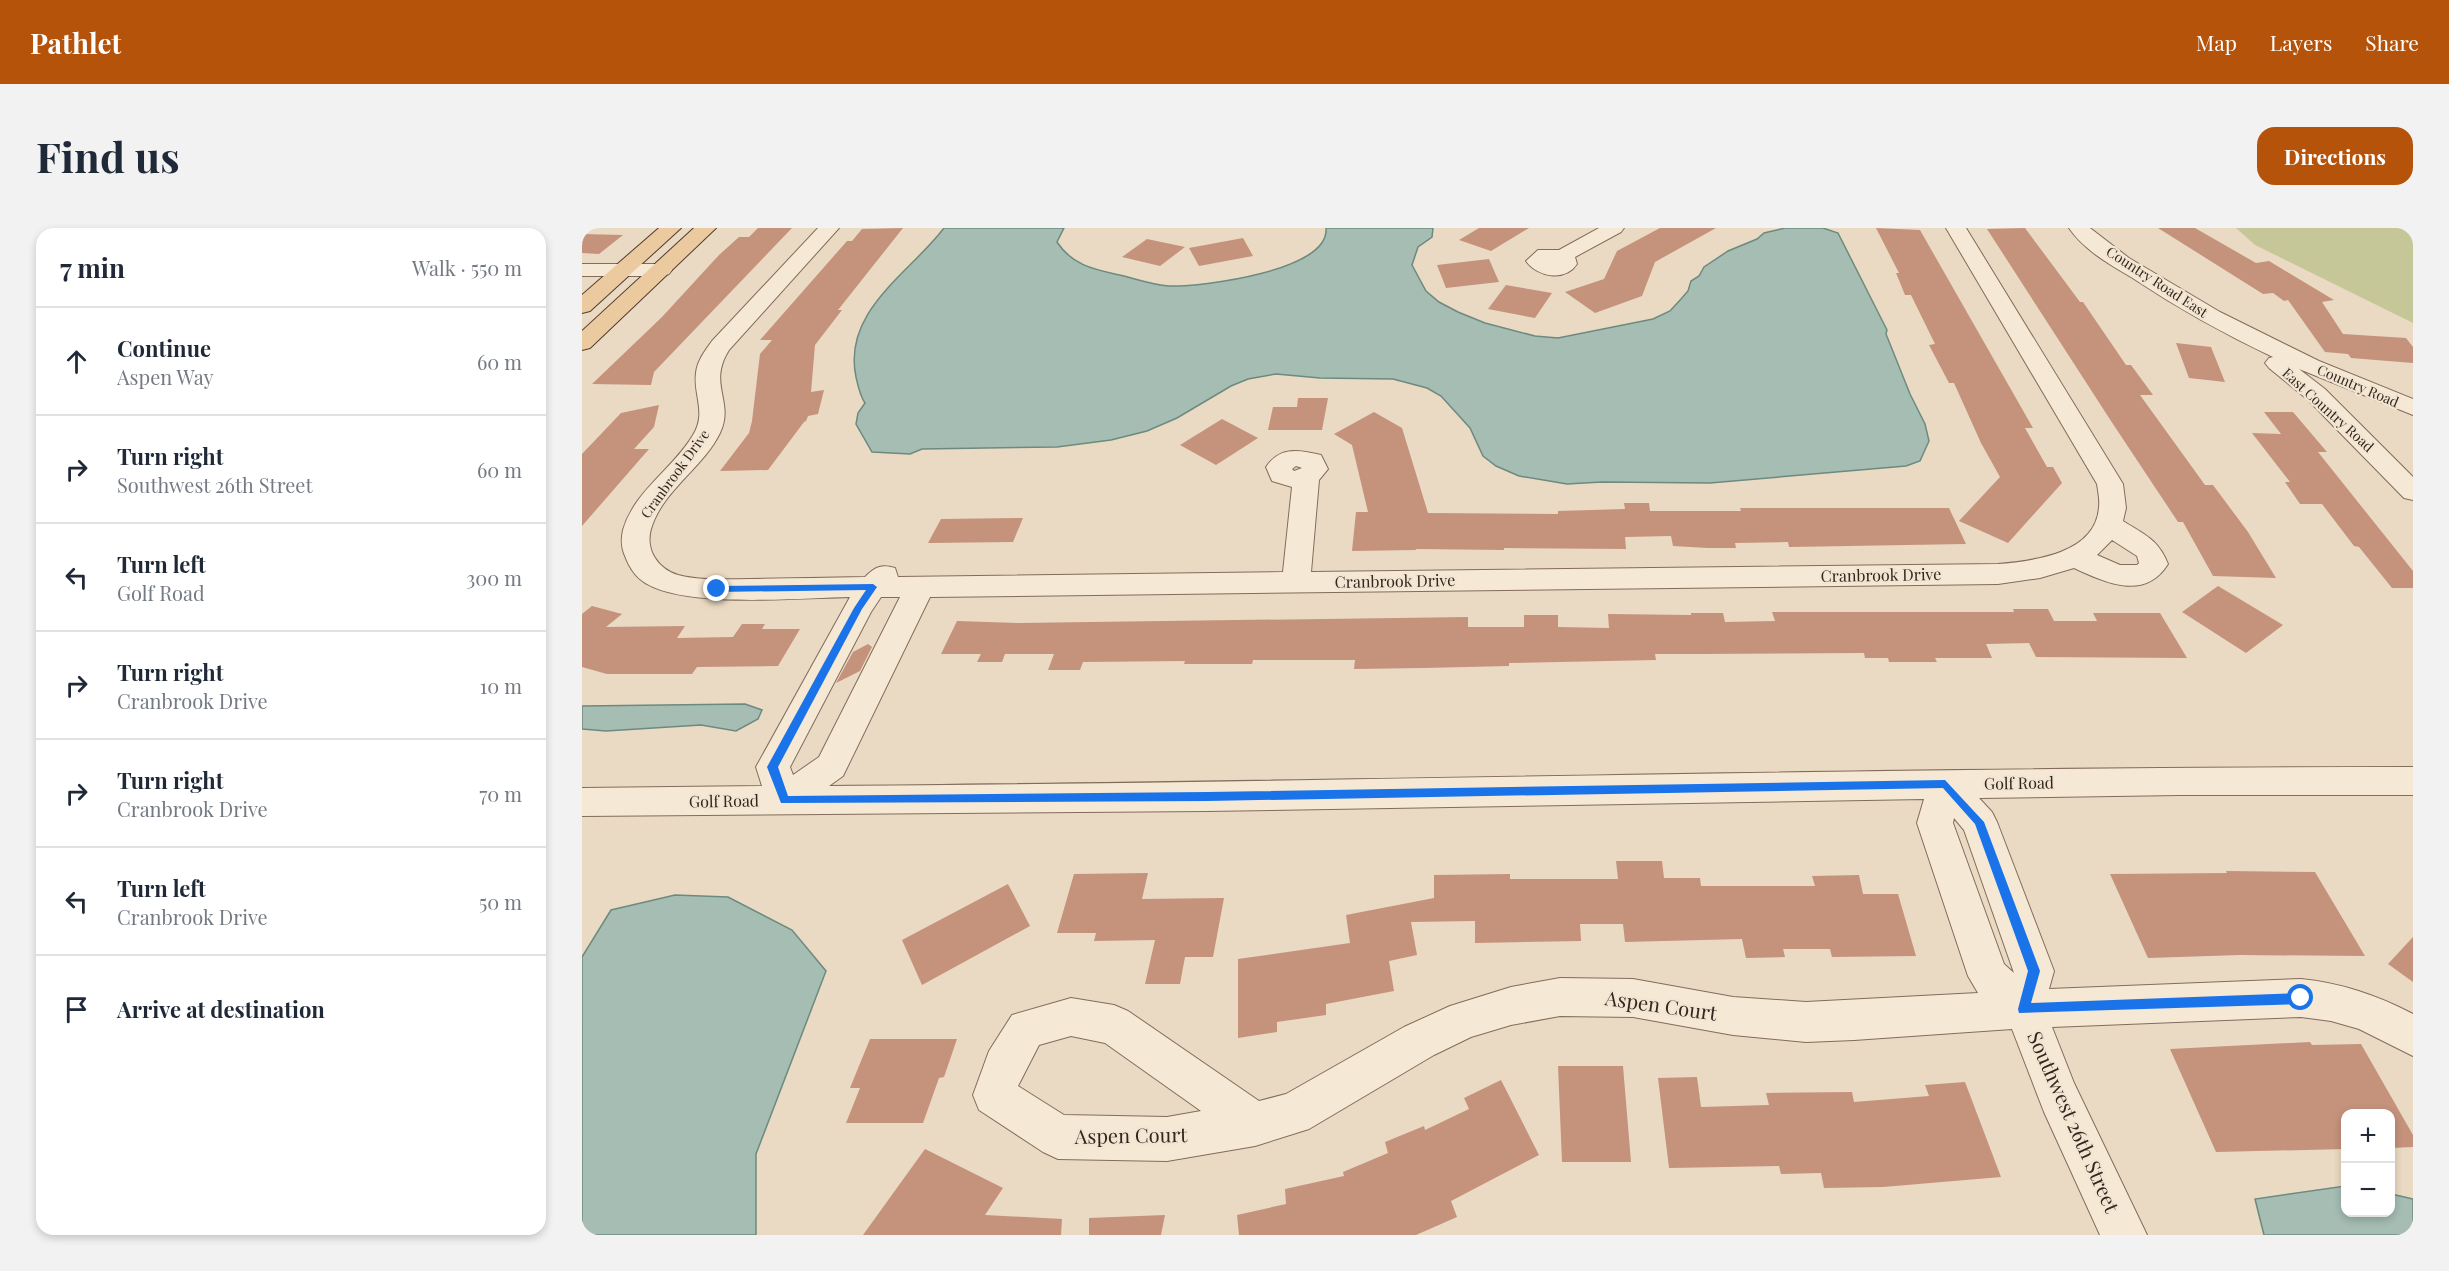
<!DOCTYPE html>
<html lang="en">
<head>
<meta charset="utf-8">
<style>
	body { margin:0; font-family:"Playfair Display",serif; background:#f2f2f3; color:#1f2937 }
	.controls { position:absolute; right:18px; bottom:18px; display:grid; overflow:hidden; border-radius:12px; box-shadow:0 3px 9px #0003 }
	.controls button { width:54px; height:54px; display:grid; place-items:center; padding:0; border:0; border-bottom:2px solid #e0e1e3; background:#fff; color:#1f2937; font:30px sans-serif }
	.stop { position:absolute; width:18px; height:18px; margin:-14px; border:4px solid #1a73e8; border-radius:50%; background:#fff }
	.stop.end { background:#1a73e8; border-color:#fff; box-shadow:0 2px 6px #0008 }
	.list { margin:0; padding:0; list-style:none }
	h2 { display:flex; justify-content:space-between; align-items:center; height:78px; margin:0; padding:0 24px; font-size:26px }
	h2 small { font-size:20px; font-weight:400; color:#747a83 }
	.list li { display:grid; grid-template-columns:39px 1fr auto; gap:18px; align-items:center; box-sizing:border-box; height:108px; padding:0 24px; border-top:2px solid #e0e1e3 }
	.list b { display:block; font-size:22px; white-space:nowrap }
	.list p { margin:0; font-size:20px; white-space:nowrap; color:#747a83 }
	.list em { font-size:20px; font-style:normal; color:#747a83 }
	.icon { flex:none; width:33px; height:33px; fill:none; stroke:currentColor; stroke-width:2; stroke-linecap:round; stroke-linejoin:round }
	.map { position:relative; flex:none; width:1831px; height:1007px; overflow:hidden; border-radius:18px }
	header { display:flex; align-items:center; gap:36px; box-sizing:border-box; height:84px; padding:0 30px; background:#b45309; color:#fff }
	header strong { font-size:28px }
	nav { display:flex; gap:33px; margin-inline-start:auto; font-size:21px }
	.intro { display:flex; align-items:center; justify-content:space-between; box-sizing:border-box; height:144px; padding:0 36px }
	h1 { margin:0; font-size:42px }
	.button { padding:15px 27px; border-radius:18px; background:#b45309; color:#fff; font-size:21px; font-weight:700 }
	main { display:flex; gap:36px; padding:0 36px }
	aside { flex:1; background:#fff; border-radius:18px; box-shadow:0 3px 9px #0003 }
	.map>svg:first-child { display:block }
	.green { fill:#c6c798 }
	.water { fill:#a5bdb3; stroke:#6d8a7f; stroke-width:1.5 }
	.building { fill:#c5927c }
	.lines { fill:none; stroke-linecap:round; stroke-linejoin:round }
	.minor-casing { stroke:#826c5b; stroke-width:2 }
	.major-casing { stroke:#503b2f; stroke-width:2 }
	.minor { fill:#f5e8d5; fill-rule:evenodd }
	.major { fill:#eaca9e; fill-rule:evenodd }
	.route { fill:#1a73e8 }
	.labels { text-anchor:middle; stroke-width:4.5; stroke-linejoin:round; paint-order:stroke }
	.far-street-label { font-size:14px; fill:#33261e; stroke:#f2e5d2 }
	.street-label { font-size:16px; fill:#33261e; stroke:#f2e5d2 }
	.near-street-label { font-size:20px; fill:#33261e; stroke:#f2e5d2 }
</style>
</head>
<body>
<header>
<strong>Pathlet</strong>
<nav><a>Map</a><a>Layers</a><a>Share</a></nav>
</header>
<div class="intro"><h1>Find us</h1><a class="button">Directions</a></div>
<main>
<aside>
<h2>7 min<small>Walk · 550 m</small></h2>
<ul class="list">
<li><svg class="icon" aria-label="ahead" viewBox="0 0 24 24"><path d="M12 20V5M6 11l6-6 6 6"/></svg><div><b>Continue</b><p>Aspen Way</p></div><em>60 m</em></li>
<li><svg class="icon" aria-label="right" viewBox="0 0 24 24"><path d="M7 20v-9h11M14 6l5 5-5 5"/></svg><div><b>Turn right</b><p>Southwest 26th Street</p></div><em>60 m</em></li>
<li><svg class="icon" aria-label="left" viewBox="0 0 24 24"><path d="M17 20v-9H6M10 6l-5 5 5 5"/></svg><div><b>Turn left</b><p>Golf Road</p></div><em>300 m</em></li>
<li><svg class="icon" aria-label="right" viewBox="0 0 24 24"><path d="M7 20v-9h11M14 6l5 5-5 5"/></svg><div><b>Turn right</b><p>Cranbrook Drive</p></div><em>10 m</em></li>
<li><svg class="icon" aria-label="right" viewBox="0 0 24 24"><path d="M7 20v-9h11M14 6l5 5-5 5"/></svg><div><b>Turn right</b><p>Cranbrook Drive</p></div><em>70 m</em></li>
<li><svg class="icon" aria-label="left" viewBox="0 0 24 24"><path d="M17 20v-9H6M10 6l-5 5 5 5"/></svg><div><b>Turn left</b><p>Cranbrook Drive</p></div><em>50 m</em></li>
<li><svg class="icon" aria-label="arrive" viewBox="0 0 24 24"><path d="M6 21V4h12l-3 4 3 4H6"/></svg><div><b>Arrive at destination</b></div></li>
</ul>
</aside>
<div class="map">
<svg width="1831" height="1007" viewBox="0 0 1831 1007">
	<rect width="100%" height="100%" fill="#eadac3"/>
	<!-- green -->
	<polygon class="green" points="1654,0 1831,0 1831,95 1673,17"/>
	<!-- water -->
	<g class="water">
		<path d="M362 0H482L475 14C491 39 516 42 542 48 557 52 572 57 587 58 619 59 748 43 744 0H851L850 9 836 19 830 37 844 63 857 74 876 84 903 95 953 108 976 110 1071 91 1088 83 1099 71 1106 63 1109 53 1117 48 1122 39 1146 23 1175 11 1182 5 1203 0H1241L1256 5 1305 102 1304 106 1328 166 1343 196 1347 213 1338 233 1324 238 1128 255 1020 254 985 256 937 248 914 238 901 228 888 200 859 168 845 160 811 151 738 150 694 146 666 151 649 158 595 190 565 203 529 212 475 219 340 221 328 226 290 224 274 196 276 185 283 175C278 168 276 158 274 149 260 83 328 45 362 0Z"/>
		<polygon points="163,476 180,482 176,491 154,503 119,497 24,503 0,501 0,478"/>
		<polygon points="93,667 146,669 210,702 244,743 174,926 174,1007 0,1007 0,729 29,682"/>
		<polygon points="1763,958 1764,984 1808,984 1809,966 1831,971 1831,1007 1682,1007 1673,971"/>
	</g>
	<!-- building -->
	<g class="building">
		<polygon points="176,0 210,0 72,144 69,157 10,156 80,89 137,27 157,9 167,9"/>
		<polygon points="321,0 256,82 260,82 233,117 229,164 242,162 236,186 226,188 224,193 222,194 186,242 138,243 167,205 170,193 178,126 190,112 178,112 265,13 270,13 280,1"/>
		<polygon points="897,0 947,0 909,23 877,12"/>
		<polygon points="1078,0 1134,0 1073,34 1060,68 1013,85 983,64 1022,51 1035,23"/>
		<polygon points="1294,0 1338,2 1451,200 1443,200 1465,239 1471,239 1480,255 1426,315 1377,293 1418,249 1399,215 1372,155 1367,155 1347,117 1353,116 1329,67 1323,67 1314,45 1317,45"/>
		<polygon points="1443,0 1498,74 1501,74 1544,137 1549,137 1571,167 1558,167 1623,257 1631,257 1666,304 1694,350 1631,348 1601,294 1596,294 1529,193 1405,1"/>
		<polygon points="1576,0 1613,0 1674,35 1687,33 1752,72 1740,74 1761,106 1824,110 1831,119 1831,135 1769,130 1766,126 1743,124 1706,72 1702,73 1691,65 1681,66"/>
		<polygon points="0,6 41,7 17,26 0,25"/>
		<polygon points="661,10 671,28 617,38 607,20"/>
		<polygon points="565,11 603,19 578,38 540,29"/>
		<polygon points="907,31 917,54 864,60 855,37"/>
		<polygon points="924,57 970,65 953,90 906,81"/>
		<polygon points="1594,115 1629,119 1643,154 1607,150"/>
		<polygon points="716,170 746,170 740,202 686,202 691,179 715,179"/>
		<polygon points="77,177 72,199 52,221 67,221 0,298 0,226 39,185"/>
		<polygon points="792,184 820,200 846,285 976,286 976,283 1043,281 1042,275 1067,275 1068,283 1159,283 1158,280 1367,280 1384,316 1207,319 1206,314 1153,315 1154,320 1126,320 1091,318 1089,308 1043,309 1044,321 922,320 922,322 834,321 834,322 770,323 774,284 786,284 770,217 752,206"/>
		<polygon points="1682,184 1711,184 1745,224 1736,224 1831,343 1831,360 1810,360 1777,319 1772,318 1740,276 1718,276 1703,254 1708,254 1670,205 1699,206"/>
		<polygon points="640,191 676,210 634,237 598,217"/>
		<polygon points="441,290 431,314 346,315 359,291"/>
		<polygon points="1636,358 1701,397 1664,425 1600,384"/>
		<polygon points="10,378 40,386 24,399 103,398 95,410 151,409 160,396 183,396 180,401 218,401 196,438 115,439 110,446 25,446 0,439 0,386"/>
		<polygon points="1431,381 1466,381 1472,393 1515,393 1511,385 1578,385 1605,430 1454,429 1447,415 1404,416 1410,430 1353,430 1355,434 1307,434 1306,430 1283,430 1282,425 1117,426 1073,426 1074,432 927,435 927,438 842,440 772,441 773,432 671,432 670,436 602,436 603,433 501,434 498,442 466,442 472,426 423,426 420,434 395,434 399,426 359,426 375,393 436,395 886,389 886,399 942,399 942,387 976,387 976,399 1027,400 1026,386 1109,387 1109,385 1141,385 1143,394 1193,393 1190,384 1432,384"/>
		<polygon points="286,416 290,419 278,443 254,455 271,424"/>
		<polygon points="1034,633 1080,633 1082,650 1118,650 1119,658 1233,658 1230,648 1277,647 1281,666 1316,666 1334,728 1250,729 1248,721 1201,721 1203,729 1164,730 1160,711 1043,714 1041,696 998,696 999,713 893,715 893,693 829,694 835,727 807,733 812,763 744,776 744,787 695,794 695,804 656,810 656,731 768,715 764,687 852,670 852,647 928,646 928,651 1036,651"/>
		<polygon points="1644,643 1733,644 1783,728 1658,727 1566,730 1528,646 1645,645"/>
		<polygon points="566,645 560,671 642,670 631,729 603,729 598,756 563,756 573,712 512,713 514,705 475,705 492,646"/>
		<polygon points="426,656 448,698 340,757 320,712"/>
		<polygon points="1831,709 1831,754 1806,736"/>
		<polygon points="288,811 375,811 362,849 357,850 341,895 264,895 278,860 268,860"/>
		<polygon points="1728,814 1730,817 1779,816 1831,907 1831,919 1809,920 1809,885 1764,885 1764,921 1634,924 1588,821"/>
		<polygon points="976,838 1041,838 1049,934 980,934"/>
		<polygon points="1115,849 1119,879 1187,877 1184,865 1270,864 1272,874 1347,868 1343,857 1383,854 1419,949 1301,959 1242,960 1239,945 1199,946 1197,938 1087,940 1076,850"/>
		<polygon points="919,852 957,927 869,973 875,989 834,1007 657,1007 655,987 704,976 703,961 762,948 761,944 806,925 803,914 842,898 843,902 887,881 882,870"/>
		<polygon points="343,921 421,960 403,987 480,991 479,1007 281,1007"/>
		<polygon points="583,987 579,1007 507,1007 507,990"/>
	</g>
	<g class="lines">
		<!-- minor casing -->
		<g class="minor-casing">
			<g id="minor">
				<path d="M236 0H257L147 122C125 157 153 173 138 205 121 240 80 263 69 301 63 322 76 341 96 347 119 353 145 351 169 351 207 350 245 350 283 349 293 339 299 336 313 340L316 349 701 344 710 259 690 253 684 239C698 218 717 222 739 227L746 241 737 252 729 344 1416 336C1451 333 1514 326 1517 279 1518 272 1516 263 1515 256L1364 0H1384L1541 256 1544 280 1541 293C1563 307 1576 311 1586 336 1563 373 1524 355 1492 340L1458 350 1416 356 348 369 261 548 247 558C775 554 1303 539 1831 539V567H1598L1397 570 1410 584 1415 594 1472 743 1467 761 1719 751C1759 755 1795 767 1831 786V828L1777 801 1749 793 1719 789 1470 799 1492 855 1565 1007H1518L1462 884 1430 801 1272 812 1224 814 1151 807 1051 789 978 788 929 797 889 809 852 827 727 901 673 918 585 933 476 931 461 924 397 882 391 867 407 823 430 787 489 770 532 777 546 783 677 873 704 866 822 799 868 778 929 759 978 750 1051 751 1151 769 1224 774 1396 765 1386 748 1335 595 1342 571 625 583 0 588V560L180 558 174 539 268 369C218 370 106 380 65 356 54 350 47 339 43 328 39 319 39 311 41 302 52 263 92 240 111 207 125 185 111 167 114 145 115 133 123 123 130 113ZM714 238 720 240 712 243 710 241ZM1530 312 1555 328 1557 335 1555 337H1538L1515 327ZM299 369H318L237 529 211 547 208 539 289 384ZM1372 590 1382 602 1432 745 1422 736 1371 595ZM489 808 523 815 619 883 585 889 482 887 436 858 457 817Z"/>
				<path d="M1017 0H1042L1039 4 993 29 995 36C983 54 955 49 944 33L956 22H977Z"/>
				<path d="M1487 0H1508L1547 30 1638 84 1737 133 1831 171V187L1717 141 1743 161 1831 249V272L1822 270 1725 171 1687 140 1683 135 1687 130 1691 129C1642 106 1594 79 1549 49 1527 36 1502 22 1487 0Z"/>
				<polygon points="0,36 80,36 87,38 90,42 87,46 80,48 0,48"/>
			</g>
		</g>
		<!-- major casing -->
		<g class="major-casing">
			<g id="major">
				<polygon points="77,0 99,0 8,83 0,85 0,67"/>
				<polygon points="112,0 134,0 8,120 0,122 0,103"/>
			</g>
		</g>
		<!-- minor -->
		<use href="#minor" class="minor"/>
		<!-- major -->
		<use href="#major" class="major"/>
	</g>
	<!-- route -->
	<polygon class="route" points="291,356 295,359 280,381 196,539 206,568 625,564 1363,552 1402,594 1458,743 1449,775 1719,765 1724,770 1719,776 1437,785 1436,781 1446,743 1393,596 1361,560 625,573 199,575 185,539 272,380 284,362 135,364 131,361 135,358"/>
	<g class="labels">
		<!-- far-street labels -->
		<g class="far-street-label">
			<text transform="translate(1575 54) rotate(33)" y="5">Country Road East</text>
			<text transform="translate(1776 158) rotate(23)" y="5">Country Road</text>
			<text transform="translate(1746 182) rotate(42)" y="5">East Country Road</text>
			<text transform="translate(93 246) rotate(-54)" y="5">Cranbrook Drive</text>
		</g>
		<!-- street labels -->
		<g class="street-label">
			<text transform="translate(1299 347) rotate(-1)" y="6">Cranbrook Drive</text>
			<text transform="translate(813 353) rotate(-1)" y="6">Cranbrook Drive</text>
			<text transform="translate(1437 555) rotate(-1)" y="6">Golf Road</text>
			<text transform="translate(142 573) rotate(-1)" y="6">Golf Road</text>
		</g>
		<!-- near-street labels -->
		<g class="near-street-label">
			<text transform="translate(1079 778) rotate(8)" y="7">Aspen Court</text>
			<text transform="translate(1491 894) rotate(66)" y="7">Southwest 26th Street</text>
			<text transform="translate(549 908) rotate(-1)" y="7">Aspen Court</text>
		</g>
	</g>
</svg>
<div class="controls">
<button>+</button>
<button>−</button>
</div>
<div class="stop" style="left:1719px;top:770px"></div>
<div class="stop end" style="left:135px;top:361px"></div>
</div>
</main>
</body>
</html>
